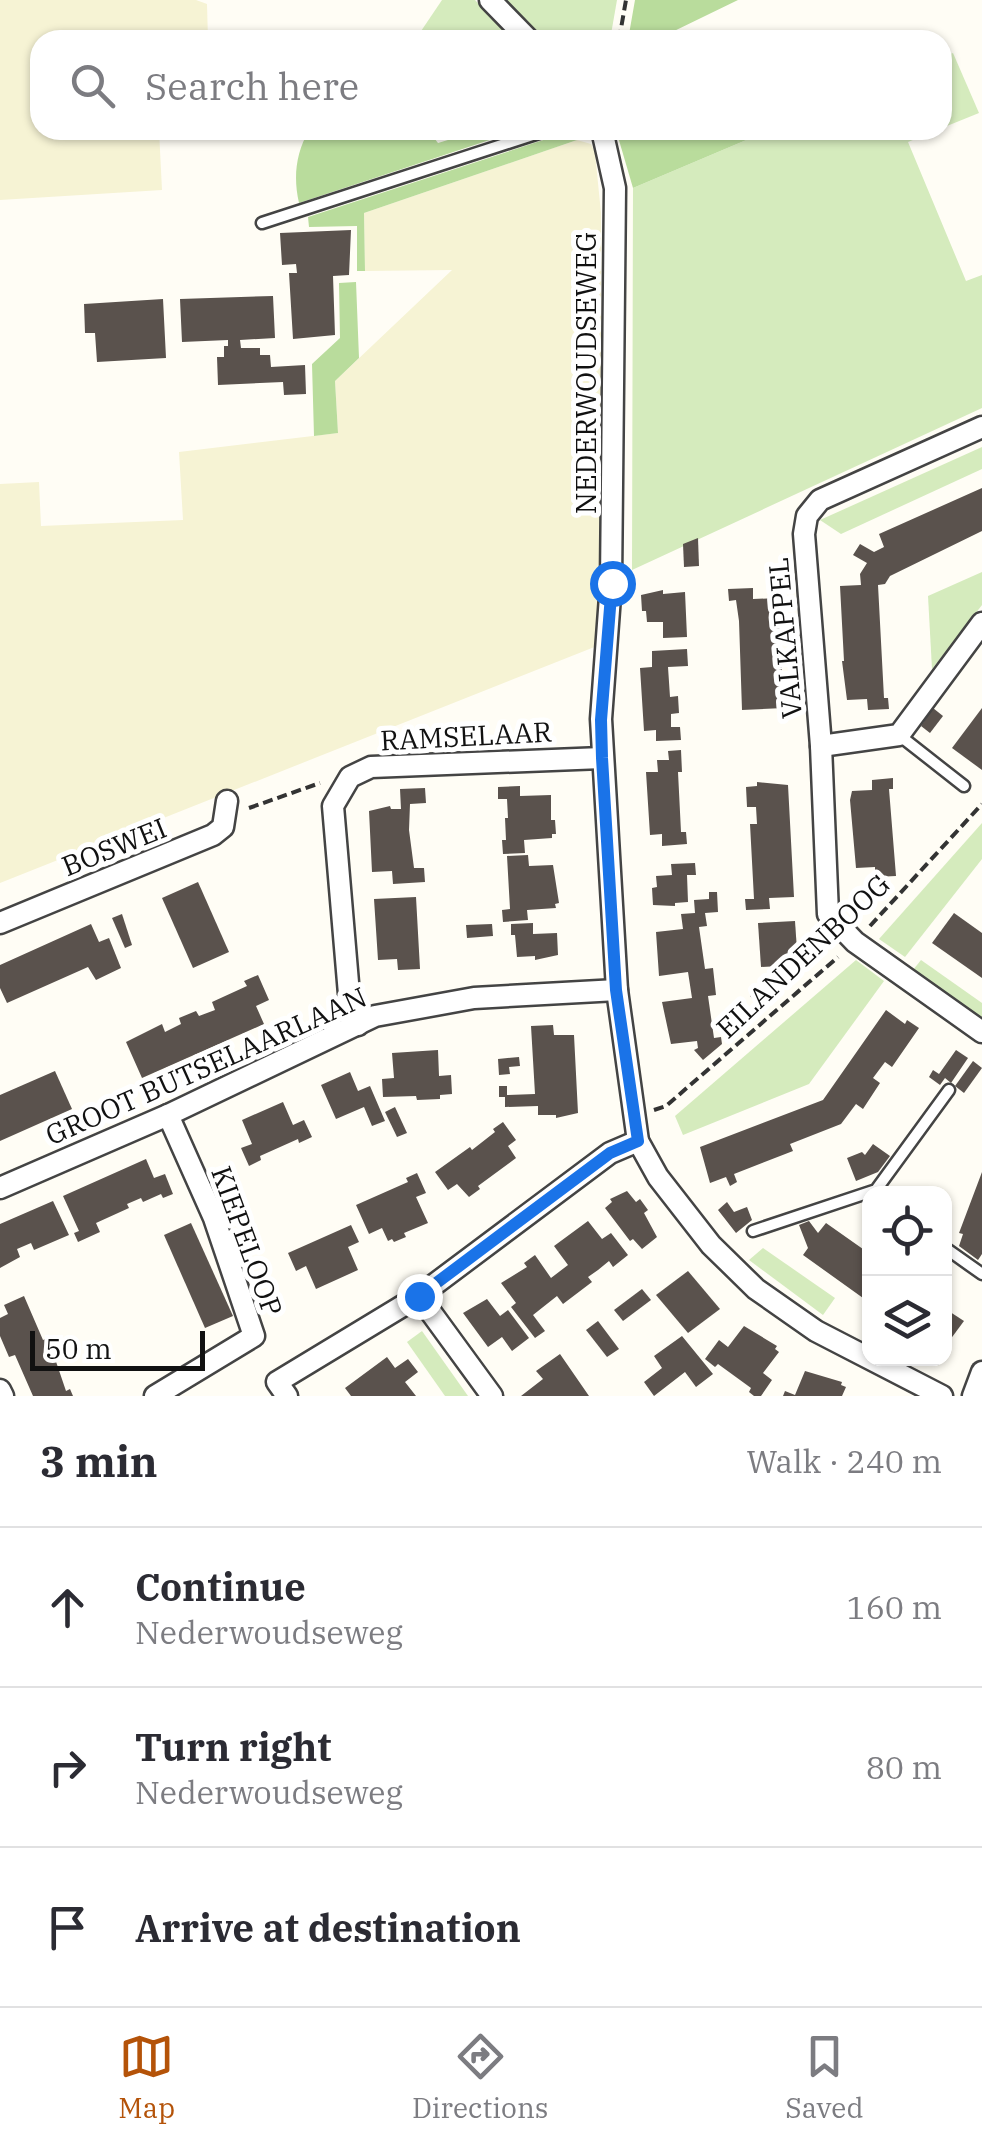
<!DOCTYPE html>
<html lang="en">
<head>
<meta charset="utf-8">
<style>
	body { margin:0; font-family:"IBM Plex Serif",serif; background:#f7f7f7; color:#2b2b33 }
	.controls { position:absolute; right:30px; bottom:30px; display:grid; overflow:hidden; border-radius:20px; box-shadow:0 2px 8px #0004 }
	.controls button { width:90px; height:90px; display:grid; place-items:center; padding:0; border:0; border-bottom:2px solid #e1e1e2; background:#fff; color:#2b2b33; font:50px sans-serif }
	.scale { position:absolute; left:30px; bottom:25px; width:175px; box-sizing:border-box; padding-left:10px; border:5px solid #111; border-top:0; font-size:28px; line-height:35px; white-space:nowrap; color:#111; -webkit-text-stroke:8px #fff; paint-order:stroke }
	.stop { position:absolute; width:30px; height:30px; margin:-22px; border:8px solid #1a73e8; border-radius:50%; background:#fff }
	.stop.end { background:#1a73e8; border-color:#fff; box-shadow:0 2px 10px #0008 }
	.list { margin:0; padding:0; list-style:none }
	h2 { display:flex; justify-content:space-between; align-items:center; height:130px; margin:0; padding:0 40px; font-size:42px }
	h2 small { font-size:32px; font-weight:400; color:#7c7c81 }
	.list li { display:grid; grid-template-columns:65px 1fr auto; gap:30px; align-items:center; box-sizing:border-box; height:160px; padding:0 40px; border-top:2px solid #e1e1e2 }
	.list b { display:block; font-size:38px; white-space:nowrap }
	.list p { margin:0; font-size:32px; white-space:nowrap; color:#7c7c81 }
	.list em { font-size:32px; font-style:normal; color:#7c7c81 }
	.icon { flex:none; width:55px; height:55px; fill:none; stroke:currentColor; stroke-width:2; stroke-linecap:round; stroke-linejoin:round }
	.map { position:relative; flex:none; width:982px; height:1396px; overflow:hidden }
	.search { position:absolute; background:#fff; box-shadow:0 2px 8px #0004; left:30px; right:30px; top:30px; height:110px; display:flex; align-items:center; gap:25px; box-sizing:border-box; padding:0 35px; border-radius:30px; color:#7c7c81; font-size:38px }
	.sheet { height:610px; background:#fff }
	nav { display:flex; justify-content:space-around; align-items:center; box-sizing:border-box; height:140px; border-top:2px solid #e1e1e2; background:#fff; font-size:28px; color:#7c7c81 }
	nav a { display:grid; justify-items:center; gap:5px }
	nav .on { color:#b45309 }
	.map>svg:first-child { display:block }
	.farmland { fill:#f6f3d4 }
	.green { fill:#d5ebbd }
	.forest { fill:#b9dc9c }
	.building { fill:#5a524d }
	.lines { fill:none; stroke-linecap:round; stroke-linejoin:round }
	.lane-casing { stroke:#444; stroke-width:15 }
	.street-casing { stroke:#444; stroke-width:25 }
	.path { stroke:#333; stroke-width:4; stroke-dasharray:10 5; stroke-linecap:butt }
	.lane { stroke:#fff; stroke-width:10 }
	.street { stroke:#fff; stroke-width:20 }
	.route { stroke:#1a73e8; stroke-width:12 }
	.labels { text-anchor:middle; stroke-width:10; stroke-linejoin:round; paint-order:stroke }
	.street-label { font-size:28px; fill:#111; stroke:#fff }
</style>
</head>
<body>
<div class="map">
<svg width="982" height="1396" viewBox="0 0 982 1396">
	<rect width="100%" height="100%" fill="#fffdf5"/>
	<!-- farmland -->
	<g class="farmland">
		<polygon points="0,0 196,0 207,4 208,40 40,40 40,130 159,130 162,190 0,200"/>
		<polygon points="577,140 591,144 595,153 601,213 602,644 0,883 0,484 39,482 41,526 183,520 179,452 338,433 335,381 452,270 365,271 364,213"/>
	</g>
	<!-- green -->
	<g class="green">
		<polygon points="442,0 475,0 512,40 415,40"/>
		<polygon points="503,0 617,0 610,40 541,40"/>
		<polygon points="953,53 979,113 942,128 942,57"/>
		<polygon points="770,130 937,130 908,142 966,281 982,275 982,408 632,570 633,188"/>
		<polygon points="982,447 982,469 841,534 820,520"/>
		<polygon points="982,572 982,605 932,669 928,596"/>
		<polygon points="982,823 982,859 905,957 879,939"/>
		<polygon points="856,960 884,981 809,1084 683,1135 675,1116"/>
		<polygon points="921,960 982,1003 982,1019 913,970"/>
		<polygon points="763,1248 835,1298 823,1315 749,1260"/>
		<polygon points="422,1331 468,1396 445,1396 407,1342"/>
	</g>
	<!-- forest -->
	<g class="forest">
		<polygon points="635,0 738,0 668,34 666,40 628,40"/>
		<path d="M309 130H428L438 143 481 130H520L299 203C293 177 296 153 309 130Z"/>
		<polygon points="574,130 577,140 364,213 365,271 357,271 357,226 309,227 308,217"/>
		<polygon points="616,130 643,130 644,138 662,130 770,130 633,188"/>
		<polygon points="356,282 359,358 335,381 338,433 314,436 312,364 340,338 339,283"/>
	</g>
	<!-- building -->
	<g class="building">
		<polygon points="351,230 349,275 333,276 335,335 293,339 289,273 297,273 296,264 282,265 280,233"/>
		<polygon points="273,296 275,338 240,340 241,348 260,348 260,355 270,355 271,367 305,365 306,394 284,395 283,382 218,385 217,357 224,357 224,346 228,346 228,340 182,342 180,299"/>
		<polygon points="163,299 166,358 97,362 95,333 85,333 84,304"/>
		<polygon points="982,488 982,531 890,576 885,584 878,585 884,698 888,698 889,709 868,710 867,699 847,700 842,661 844,661 840,586 861,585 860,574 867,563 853,555 860,544 874,552 884,547 879,534"/>
		<polygon points="698,538 699,566 684,567 683,544"/>
		<polygon points="753,588 753,599 778,598 784,708 742,710 739,621 736,600 729,601 728,589"/>
		<polygon points="663,590 663,594 685,592 687,637 663,638 663,622 647,622 646,611 642,611 641,595"/>
		<polygon points="687,649 688,666 668,667 670,697 678,696 679,713 671,714 671,727 680,727 681,740 656,741 656,730 644,731 640,668 652,667 652,651"/>
		<polygon points="933,708 943,716 930,733 921,726"/>
		<polygon points="982,708 982,770 952,748"/>
		<polygon points="681,750 682,772 678,772 681,832 686,832 687,844 662,846 662,834 650,835 646,772 658,772 657,760 669,760 668,751"/>
		<polygon points="893,778 893,789 889,789 896,876 875,877 875,867 856,868 850,800 852,791 872,790 872,780"/>
		<polygon points="757,782 788,785 794,897 769,898 770,909 746,910 745,899 754,899 750,824 757,824 756,807 747,807 746,787 757,786"/>
		<polygon points="520,786 520,796 551,795 551,820 555,820 556,834 552,834 552,838 524,840 525,853 503,854 502,840 506,840 505,818 508,818 507,799 498,799 498,787"/>
		<polygon points="425,788 426,803 410,804 409,830 414,868 424,868 425,882 393,884 392,871 372,872 369,811 390,806 391,809 401,809 400,789"/>
		<polygon points="528,855 529,866 553,865 559,903 555,904 556,908 527,910 528,920 503,922 502,910 510,909 507,856"/>
		<polygon points="695,863 696,875 687,875 688,902 675,903 675,906 653,905 652,888 657,887 656,876 672,875 671,864"/>
		<polygon points="198,882 229,952 193,968 162,898"/>
		<polygon points="709,892 717,892 718,912 705,913 707,926 699,927 705,969 713,968 716,995 708,996 714,1038 721,1037 722,1044 703,1060 694,1050 698,1048 697,1041 671,1044 662,1002 692,998 688,972 659,976 656,932 683,929 681,914 695,913 694,900 709,899"/>
		<polygon points="416,897 420,969 398,970 397,959 378,960 374,899"/>
		<polygon points="954,913 982,933 982,978 932,943"/>
		<polygon points="122,914 132,945 125,948 112,918"/>
		<polygon points="795,921 798,965 761,967 758,923"/>
		<polygon points="533,923 533,934 557,933 558,955 535,960 535,956 517,957 515,935 511,935 511,924"/>
		<polygon points="91,924 99,942 109,938 121,968 96,980 88,967 7,1003 0,988 0,965"/>
		<polygon points="492,924 493,936 467,938 466,925"/>
		<polygon points="258,975 269,1000 256,1006 264,1024 142,1078 126,1042 162,1024 165,1032 181,1024 179,1018 196,1011 199,1016 215,1010 212,1002 247,986 244,981"/>
		<polygon points="770,978 783,992 762,1010 750,996"/>
		<polygon points="886,1010 905,1024 907,1020 919,1028 892,1067 885,1062 873,1078 880,1083 863,1109 856,1104 841,1124 790,1144 793,1151 734,1174 737,1182 730,1186 726,1177 710,1183 700,1147 823,1100"/>
		<polygon points="553,1025 554,1035 574,1035 578,1113 556,1118 556,1115 538,1115 538,1106 505,1107 505,1097 499,1097 499,1086 507,1086 507,1095 535,1094 531,1026"/>
		<polygon points="438,1050 439,1076 451,1075 452,1094 440,1095 440,1099 417,1100 416,1096 383,1097 382,1079 394,1078 392,1053"/>
		<polygon points="956,1050 968,1058 951,1083 945,1078 940,1085 929,1077 933,1070 939,1074"/>
		<polygon points="519,1057 520,1066 509,1067 510,1074 499,1075 498,1059"/>
		<polygon points="973,1061 982,1068 964,1093 955,1086"/>
		<polygon points="55,1071 72,1109 0,1141 0,1095"/>
		<polygon points="350,1072 358,1091 370,1086 385,1121 372,1126 364,1107 336,1119 321,1085"/>
		<polygon points="283,1102 293,1125 304,1120 312,1137 299,1143 298,1139 260,1156 261,1160 249,1166 241,1148 252,1144 242,1120"/>
		<polygon points="395,1107 407,1133 397,1137 385,1112"/>
		<polygon points="503,1122 516,1140 508,1146 516,1158 478,1186 480,1189 469,1197 457,1184 448,1190 435,1172 470,1147 472,1150 495,1132 493,1129"/>
		<polygon points="873,1144 890,1156 878,1172 856,1181 847,1158 862,1152 865,1155"/>
		<polygon points="146,1159 154,1178 165,1174 173,1194 163,1198 161,1194 143,1202 141,1198 127,1204 129,1208 96,1223 100,1232 78,1242 74,1233 79,1231 63,1196"/>
		<polygon points="982,1172 982,1254 978,1260 959,1246 963,1234 959,1233"/>
		<polygon points="417,1173 426,1193 416,1197 428,1223 404,1233 406,1237 394,1242 392,1239 388,1241 382,1228 369,1234 356,1205 408,1182 406,1178"/>
		<polygon points="627,1191 636,1202 640,1199 648,1210 644,1213 657,1237 642,1249 633,1239 630,1241 605,1208 612,1202 610,1199"/>
		<polygon points="53,1201 69,1235 34,1250 31,1243 17,1249 20,1257 0,1268 0,1224"/>
		<polygon points="727,1202 734,1212 747,1207 752,1220 736,1233 718,1210"/>
		<polygon points="588,1221 602,1239 611,1233 628,1255 613,1267 609,1261 598,1270 588,1277 592,1282 563,1304 557,1296 533,1315 545,1331 535,1338 511,1307 516,1303 501,1283 527,1267 524,1263 535,1255 551,1278 568,1265 554,1246"/>
		<polygon points="809,1221 818,1233 826,1223 870,1254 870,1303 803,1255 808,1248 799,1225"/>
		<polygon points="191,1223 233,1316 205,1328 164,1235"/>
		<polygon points="351,1225 359,1242 348,1247 358,1270 316,1289 306,1266 296,1271 288,1253"/>
		<polygon points="688,1271 720,1309 688,1333 656,1295"/>
		<polygon points="642,1289 651,1300 623,1321 614,1310"/>
		<polygon points="24,1296 43,1340 48,1338 66,1391 70,1389 73,1396 33,1396 15,1355 9,1357 0,1336 0,1318 8,1314 4,1305"/>
		<polygon points="487,1299 500,1316 508,1310 529,1338 512,1351 502,1337 488,1347 463,1313"/>
		<polygon points="944,1308 964,1321 944,1348"/>
		<polygon points="598,1321 619,1349 607,1357 586,1330"/>
		<polygon points="744,1326 777,1346 775,1349 779,1352 763,1373 772,1380 761,1396 754,1396 749,1392 751,1388 718,1364 715,1367 705,1359 719,1340 728,1347"/>
		<polygon points="682,1336 713,1374 696,1387 685,1372 654,1396 644,1382 662,1368 654,1356"/>
		<polygon points="560,1354 589,1396 521,1396 543,1379 536,1371"/>
		<polygon points="387,1357 395,1368 408,1359 418,1372 405,1382 416,1396 351,1396 345,1388"/>
		<polygon points="805,1371 842,1382 841,1385 846,1387 842,1396 783,1396 785,1391 795,1395"/>
	</g>
	<g class="lines">
		<!-- lane casing -->
		<g class="lane-casing">
			<g id="lane">
				<polyline points="262,223 548,130"/>
				<polyline points="899,735 964,786"/>
				<polyline points="753,1231 876,1190 949,1090"/>
				<polyline points="944,1247 982,1274"/>
			</g>
		</g>
		<!-- street casing -->
		<g class="street-casing">
			<g id="street">
				<polyline points="490,0 529,40"/>
				<polyline points="602,130 615,188 611,583 601,719 617,990 638,1141 658,1177 711,1245 756,1289 816,1331 942,1396"/>
				<polyline points="982,427 820,500 807,516 804,534 821,746 828,914 855,942 982,1032"/>
				<polyline points="821,746 899,735 982,623"/>
				<polyline points="0,923 213,835 223,827 227,801"/>
				<polyline points="358,1025 350,1006 333,806 350,777 371,767 602,758"/>
				<polyline points="0,1188 168,1115 375,1016 474,998 617,990"/>
				<polyline points="419,1296 492,1396"/>
				<polyline points="0,1390 3,1396"/>
				<polyline points="155,1396 254,1336 214,1218 168,1115"/>
				<polyline points="287,1396 277,1382 419,1296 610,1153 638,1141"/>
				<polyline points="973,1396 982,1372"/>
			</g>
		</g>
		<!-- path -->
		<g class="path">
			<polyline points="619,40 626,0"/>
			<polyline points="249,808 320,783"/>
			<polyline points="870,926 982,804"/>
			<polyline points="654,1110 666,1106 838,957"/>
		</g>
		<!-- lane -->
		<use href="#lane" class="lane"/>
		<!-- street -->
		<use href="#street" class="street"/>
	</g>
	<g class="lines">
		<!-- route -->
		<polyline class="route" points="419,1296 610,1153 638,1141 616,990 602,758 601,720 612,583"/>
	</g>
	<g class="labels">
		<!-- street labels -->
		<g class="street-label">
			<text transform="translate(586 373) rotate(-90)" y="10">NEDERWOUDSEWEG</text>
			<text transform="translate(785 638) rotate(-95)" y="10">VALKAPPEL</text>
			<text transform="translate(466 736) rotate(-3)" y="10">RAMSELAAR</text>
			<text transform="translate(114 847) rotate(-22)" y="10">BOSWEI</text>
			<text transform="translate(803 956) rotate(-43)" y="10">EILANDENBOOG</text>
			<text transform="translate(206 1066) rotate(-24)" y="10">GROOT BUTSELAARLAAN</text>
			<text transform="translate(247 1241) rotate(70)" y="10">KIEPELOOP</text>
		</g>
	</g>
</svg>
<div class="controls">
<button><svg class="icon" aria-label="locate" viewBox="0 0 24 24"><circle cx="12" cy="12" r="6"/><path d="M12 2v4M12 18v4M2 12h4M18 12h4"/></svg></button>
<button><svg class="icon" aria-label="layers" viewBox="0 0 24 24"><path d="M12 4l9 5-9 5-9-5zM3 14l9 5 9-5"/></svg></button>
</div>
<div class="scale">50 m</div>
<div class="stop" style="left:612px;top:583px"></div>
<div class="stop end" style="left:419px;top:1296px"></div>
<div class="search"><svg class="icon" aria-label="search" viewBox="0 0 24 24"><circle cx="10" cy="10" r="6"/><path d="M15 15l6 6"/></svg>Search here</div>
</div>
<section class="sheet">
<h2>3 min<small>Walk · 240 m</small></h2>
<ul class="list">
<li><svg class="icon" aria-label="ahead" viewBox="0 0 24 24"><path d="M12 20V5M6 11l6-6 6 6"/></svg><div><b>Continue</b><p>Nederwoudseweg</p></div><em>160 m</em></li>
<li><svg class="icon" aria-label="right" viewBox="0 0 24 24"><path d="M7 20v-9h11M14 6l5 5-5 5"/></svg><div><b>Turn right</b><p>Nederwoudseweg</p></div><em>80 m</em></li>
<li><svg class="icon" aria-label="arrive" viewBox="0 0 24 24"><path d="M6 21V4h12l-3 4 3 4H6"/></svg><div><b>Arrive at destination</b></div></li>
</ul>
</section>
<nav>
<a class="on"><svg class="icon" aria-label="map" viewBox="0 0 24 24"><path d="M3 6l6-2 6 2 6-2v14l-6 2-6-2-6 2zM9 4v14M15 6v14"/></svg>Map</a>
<a><svg class="icon" aria-label="directions" viewBox="0 0 24 24"><path d="M12 3l9 9-9 9-9-9zM9 14v-3h6M13 9l2 2-2 2"/></svg>Directions</a>
<a><svg class="icon" aria-label="saved" viewBox="0 0 24 24"><path d="M7 4h10v16l-5-4-5 4z"/></svg>Saved</a>
</nav>
</body>
</html>
